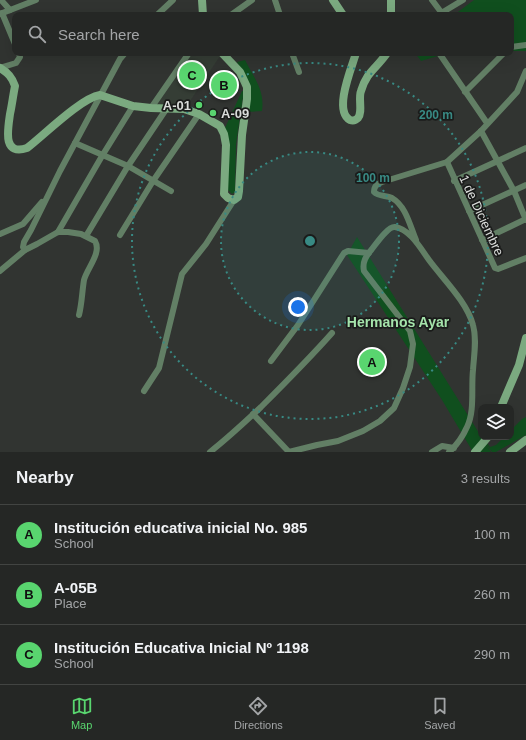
<!DOCTYPE html>
<html lang="en">
<head>
<meta charset="utf-8">
<style>
	body { margin:0; font-family:Arial,sans-serif; background:#2d2f2d; color:#f1f3f6 }
	.controls { position:absolute; right:12px; bottom:12px; display:grid; overflow:hidden; border-radius:8px; box-shadow:0 4px 16px #0002 }
	.controls button { width:36px; height:36px; display:grid; place-items:center; padding:0; border:0; border-bottom:1px solid #424442; background:#252725; color:#f1f3f6; font:20px sans-serif }
	.you { position:absolute; left:298px; top:307px; width:14px; height:14px; margin:-10px; border:3px solid #fff; border-radius:50%; background:#1a73e8; box-shadow:0 0 0 6px #1a73e833 }
	.badge { display:grid; place-items:center; width:26px; height:26px; border-radius:50%; background:#59d56f; color:#111; font-size:13px; font-weight:700 }
	.pin { position:absolute; translate:-50% -50%; border:2px solid #fff; box-shadow:0 1px 4px #0006 }
	.list { margin:0; padding:0; list-style:none }
	h2 { display:flex; justify-content:space-between; align-items:center; height:52px; margin:0; padding:0 16px; font-size:17px }
	h2 small { font-size:13px; font-weight:400; color:#a3a5a7 }
	.list li { display:grid; grid-template-columns:26px 1fr auto; gap:12px; align-items:center; box-sizing:border-box; height:60px; padding:0 16px; border-top:1px solid #424442 }
	.list b { display:block; font-size:15px; white-space:nowrap }
	.list p { margin:0; font-size:13px; white-space:nowrap; color:#a3a5a7 }
	.list em { font-size:13px; font-style:normal; color:#a3a5a7 }
	.icon { flex:none; width:22px; height:22px; fill:none; stroke:currentColor; stroke-width:2; stroke-linecap:round; stroke-linejoin:round }
	.map { position:relative; flex:none; width:526px; height:452px; overflow:hidden }
	.search { position:absolute; background:#252725; box-shadow:0 4px 16px #0002; left:12px; right:12px; top:12px; height:44px; display:flex; align-items:center; gap:10px; box-sizing:border-box; padding:0 14px; border-radius:8px; color:#a3a5a7; font-size:15px }
	.sheet { height:232px; background:#252725 }
	nav { display:flex; justify-content:space-around; align-items:center; box-sizing:border-box; height:56px; border-top:1px solid #424442; background:#252725; font-size:11px; color:#a3a5a7 }
	nav a { display:grid; justify-items:center; gap:2px }
	nav .on { color:#59d56f }
	.map>svg:first-child { display:block }
	.built { fill:#353d35 }
	.green { fill:#104f1e }
	.lines { fill:none; stroke-linecap:round; stroke-linejoin:round }
	.street { stroke:#627f65; stroke-width:6 }
	.secondary { stroke:#7baa80; stroke-width:8 }
	.ring { fill:none; stroke:#388a84; stroke-width:2; stroke-dasharray:2 4 }
	.poi-dot { fill:#59d56f; stroke:#1a1b1a; stroke-width:1.5 }
	.labels { text-anchor:middle; stroke-width:3.5; stroke-linejoin:round; paint-order:stroke }
	.poi-label { font-size:13px; font-weight:bold; fill:#dadcda; stroke:#1a1b1a; text-anchor:end }
	.street-label { font-size:13px; fill:#dadcda; stroke:#1a1b1a }
	.neighbourhood-label { font-size:14px; font-weight:bold; fill:#a5e4ab; stroke:#1a1b1a }
	.centre { fill:#388a84; stroke:#1a1b1a; stroke-width:2 }
	.ring-label { font-size:12px; text-anchor:middle; font-weight:bold; fill:#388a84; stroke:#1a1b1a; stroke-width:3.5; stroke-linejoin:round; paint-order:stroke }
</style>
</head>
<body>
<div class="map">
<svg width="526" height="452" viewBox="0 0 526 452">
	<rect width="100%" height="100%" fill="#313431"/>
	<!-- built -->
	<polygon class="built" points="192,53 218,53 220,56 186,107 156,106"/>
	<!-- green -->
	<g class="green">
		<polygon points="474,0 526,0 526,51 511,51 511,15 454,15"/>
		<polygon points="415,53 448,53 421,61"/>
		<path d="M245 60C254 78 265 90 262 111L247 112 249 84 237 62Z"/>
		<polygon points="242,91 244,91 236,144 235,192 232,194 228,190 228,155 224,130"/>
		<polygon points="357,237 484,441 485,440 490,447 496,445 504,437 511,437 511,430 522,419 526,417 526,435 496,452 492,452 486,444 491,452 473,452 442,400 347,255"/>
	</g>
	<g class="lines">
		<!-- street -->
		<g class="street">
			<polyline points="1,0 10,10"/>
			<polyline points="275,0 280,15"/>
			<polyline points="432,0 441,12 443,12 463,0"/>
			<polyline points="2,13 15,44"/>
			<polyline points="0,14 36,0"/>
			<polyline points="157,15 173,0"/>
			<polyline points="231,15 252,0"/>
			<polyline points="511,47 526,45"/>
			<polyline points="292,53 299,72"/>
			<polyline points="439,53 487,123"/>
			<polyline points="0,68 16,63 20,57 19,53"/>
			<polyline points="465,92 504,53"/>
			<polyline points="151,108 189,53"/>
			<polyline points="481,131 514,191 526,220"/>
			<polyline points="75,143 128,166 171,191"/>
			<polyline points="447,162 495,268 498,269 526,258"/>
			<polyline points="454,181 526,148"/>
			<polyline points="469,211 526,185"/>
			<polyline points="58,232 102,156 133,106"/>
			<polyline points="0,234 23,224 42,202"/>
			<polyline points="120,235 153,181 199,114"/>
			<polyline points="86,236 128,166 167,108"/>
			<path d="M416 240C410 226 406 206 392 198 386 195 379 197 374 192 374 186 377 184 382 182L447 162 481 131 517 92 526 71"/>
			<polyline points="482,240 526,219"/>
			<polyline points="25,250 23,247 24,242 31,230 60,171 120,59 125,53"/>
			<path d="M0 271 25 250 37 244 58 232H68L81 234 95 241C102 253 87 268 84 280 82 292 82 303 79 315"/>
			<polyline points="271,361 298,325 344,253 348,251 369,253"/>
			<polyline points="144,391 159,368 182,274 206,244 234,200"/>
			<polyline points="253,414 289,452"/>
			<path d="M210 452C228 438 244 423 261 407 285 383 309 359 332 333"/>
			<path d="M289 452 317 445 338 441 363 431 380 421 394 408 403 388 410 367 413 344 410 331 364 271C362 262 366 256 372 249 376 244 388 226 395 227 410 229 421 249 429 260 443 279 467 302 473 325 477 339 474 355 473 370 471 388 475 411 467 427 463 436 456 446 449 452"/>
			<polyline points="432,452 442,446 454,448"/>
		</g>
		<!-- secondary -->
		<g class="secondary">
			<polyline points="202,0 203,15"/>
			<polyline points="333,0 343,15"/>
			<polyline points="391,0 391,15"/>
			<path d="M356 53C352 67 333 111 350 120 353 121 356 120 358 118 363 112 358 98 361 91 367 71 377 68 387 53"/>
			<path d="M0 68C8 73 12 77 15 86 13 96 12 105 10 114 8 129 2 156 27 148 44 135 81 98 100 95L133 106 151 108 184 109 199 114 220 126 224 134 226 145 224 194 228 198 234 200 238 197 239 191 242 135 247 99V87L240 72 222 53"/>
			<polyline points="501,407 519,365 526,338"/>
			<polyline points="475,452 488,437"/>
			<polyline points="510,452 526,440"/>
		</g>
	</g>
	<!-- distance rings -->
	<circle cx="310" cy="241" r="89" fill="#388a84" fill-opacity=".12"/>
	<g class="ring">
		<circle cx="310" cy="241" r="89"/>
		<circle cx="310" cy="241" r="178"/>
	</g>
	<!-- markers -->
	<g class="poi-dot">
		<circle cx="199" cy="105" r="4"/>
		<circle cx="213" cy="113" r="4"/>
	</g>
	<g class="labels">
		<!-- poi labels -->
		<g class="poi-label">
			<text x="191" y="110">A-01</text>
			<text x="221" y="118" text-anchor="start">A-09</text>
		</g>
		<!-- street labels -->
		<g class="street-label">
			<text transform="translate(482 215) rotate(65)" y="5">1 de Diciembre</text>
		</g>
		<!-- neighbourhood labels -->
		<g class="neighbourhood-label">
			<text x="398" y="327">Hermanos Ayar</text>
		</g>
	</g>
	<circle cx="310" cy="241" r="6" class="centre"/>
	<g class="ring-label">
		<text x="436" y="119">200 m</text>
		<text x="373" y="182">100 m</text>
	</g>
</svg>
<div class="controls">
<button><svg class="icon" aria-label="layers" viewBox="0 0 24 24"><path d="M12 4l9 5-9 5-9-5zM3 14l9 5 9-5"/></svg></button>
</div>
<div class="you"></div>
<div class="pin badge" style="left:372px;top:362px">A</div>
<div class="pin badge" style="left:224px;top:85px">B</div>
<div class="pin badge" style="left:192px;top:75px">C</div>
<div class="search"><svg class="icon" aria-label="search" viewBox="0 0 24 24"><circle cx="10" cy="10" r="6"/><path d="M15 15l6 6"/></svg>Search here</div>
</div>
<section class="sheet">
<h2>Nearby<small>3 results</small></h2>
<ul class="list">
<li><span class="badge">A</span><div><b>Institución educativa inicial No. 985</b><p>School</p></div><em>100 m</em></li>
<li><span class="badge">B</span><div><b>A-05B</b><p>Place</p></div><em>260 m</em></li>
<li><span class="badge">C</span><div><b>Institución Educativa Inicial Nº 1198</b><p>School</p></div><em>290 m</em></li>
</ul>
</section>
<nav>
<a class="on"><svg class="icon" aria-label="map" viewBox="0 0 24 24"><path d="M3 6l6-2 6 2 6-2v14l-6 2-6-2-6 2zM9 4v14M15 6v14"/></svg>Map</a>
<a><svg class="icon" aria-label="directions" viewBox="0 0 24 24"><path d="M12 3l9 9-9 9-9-9zM9 14v-3h6M13 9l2 2-2 2"/></svg>Directions</a>
<a><svg class="icon" aria-label="saved" viewBox="0 0 24 24"><path d="M7 4h10v16l-5-4-5 4z"/></svg>Saved</a>
</nav>
</body>
</html>
